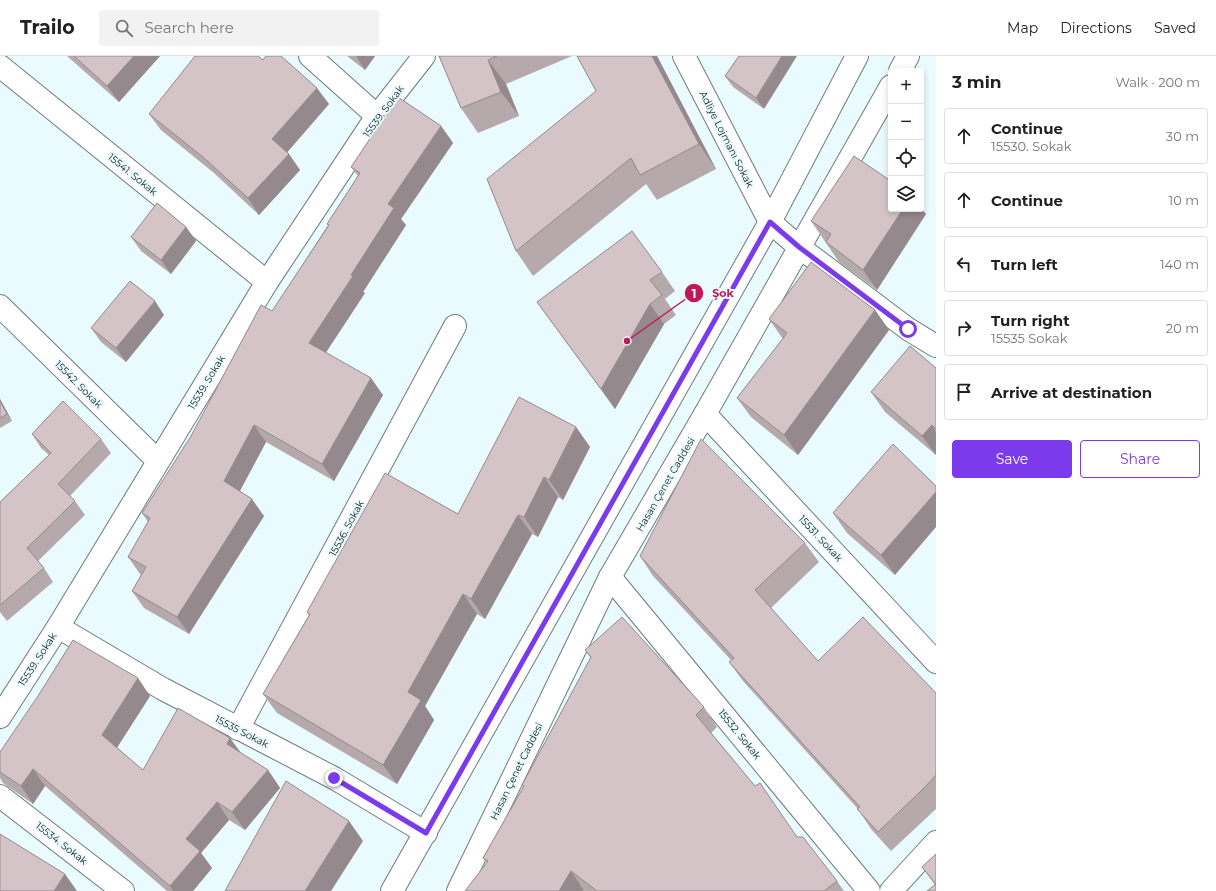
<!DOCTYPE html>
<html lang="en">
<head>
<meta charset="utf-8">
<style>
	body { margin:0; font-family:Montserrat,sans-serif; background:#f2f2f2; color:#202124 }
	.controls { position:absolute; right:12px; top:12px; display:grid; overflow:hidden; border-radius:4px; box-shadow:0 2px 6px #0003 }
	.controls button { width:36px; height:36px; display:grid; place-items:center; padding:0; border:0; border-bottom:1px solid #e0e0e0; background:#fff; color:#202124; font:20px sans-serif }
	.stop { position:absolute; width:12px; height:12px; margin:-9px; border:3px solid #7c3aed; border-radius:50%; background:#fff }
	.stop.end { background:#7c3aed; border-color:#fff; box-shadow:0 1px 4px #0008 }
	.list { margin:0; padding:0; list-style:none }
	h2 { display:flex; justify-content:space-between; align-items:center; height:52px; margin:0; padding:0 16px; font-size:17px }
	h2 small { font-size:13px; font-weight:400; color:#757577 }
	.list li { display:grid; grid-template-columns:26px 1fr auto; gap:12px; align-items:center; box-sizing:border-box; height:56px; margin:0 8px 8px; padding:0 8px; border:1px solid #e0e0e0; border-radius:4px }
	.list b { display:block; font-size:15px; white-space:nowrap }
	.list p { margin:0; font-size:13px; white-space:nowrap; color:#757577 }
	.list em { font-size:13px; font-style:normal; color:#757577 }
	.actions { display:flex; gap:8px; padding:12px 16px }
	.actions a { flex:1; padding:9px 0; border:1px solid #7c3aed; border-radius:4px; text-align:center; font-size:14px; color:#7c3aed }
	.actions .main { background:#7c3aed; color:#fff }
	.icon { flex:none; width:22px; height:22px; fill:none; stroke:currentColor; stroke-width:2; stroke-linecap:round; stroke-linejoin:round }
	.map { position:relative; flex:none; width:936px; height:835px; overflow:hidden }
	header { display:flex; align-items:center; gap:24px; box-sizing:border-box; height:56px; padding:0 20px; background:#fff; border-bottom:1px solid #e0e0e0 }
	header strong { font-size:19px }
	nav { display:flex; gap:22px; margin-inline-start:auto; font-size:14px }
	.search { width:280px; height:36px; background:#f2f2f2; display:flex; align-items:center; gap:10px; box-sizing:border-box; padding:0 14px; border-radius:4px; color:#757577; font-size:15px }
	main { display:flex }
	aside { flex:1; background:#fff }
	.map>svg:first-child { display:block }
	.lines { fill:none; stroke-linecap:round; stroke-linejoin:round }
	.minor-casing { stroke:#6c7b7e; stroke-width:24 }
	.tertiary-casing { stroke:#6c7b7e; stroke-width:24 }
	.minor { stroke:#fff; stroke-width:22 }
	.tertiary { stroke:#fff; stroke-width:22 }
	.wall { fill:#b6a9ac }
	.shaded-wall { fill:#94898c }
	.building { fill:#d4c4c8; stroke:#94898c }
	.route { stroke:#7c3aed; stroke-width:5 }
	.labels { text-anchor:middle; stroke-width:4; stroke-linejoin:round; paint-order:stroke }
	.street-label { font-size:10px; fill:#141a1b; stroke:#eafbff }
	.leader { fill:none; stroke:#c2185b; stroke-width:1.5 }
	.callout-dot { fill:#c2185b; stroke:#eafbff; stroke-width:1.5 }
	.mark-label { font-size:12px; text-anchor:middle; font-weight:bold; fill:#fff }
	.callout-label { font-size:11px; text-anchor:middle; font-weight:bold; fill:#c2185b; stroke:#eafbff; stroke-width:4; stroke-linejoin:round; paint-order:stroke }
</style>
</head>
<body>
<header>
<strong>Trailo</strong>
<div class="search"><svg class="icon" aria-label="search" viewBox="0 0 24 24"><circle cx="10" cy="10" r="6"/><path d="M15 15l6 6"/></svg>Search here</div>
<nav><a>Map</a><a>Directions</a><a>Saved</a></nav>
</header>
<main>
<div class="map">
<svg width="936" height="835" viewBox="0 0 936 835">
	<rect width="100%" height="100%" fill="#eafbff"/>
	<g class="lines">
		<!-- minor casing -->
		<g class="minor-casing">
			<g id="minor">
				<polyline points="310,0 377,60"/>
				<polyline points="684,0 770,166"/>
				<polyline points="0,10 267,226"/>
				<polyline points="799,191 908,273 936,290"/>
				<polyline points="0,250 158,405"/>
				<polyline points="705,358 936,606"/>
				<polyline points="610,521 869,835"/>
				<polyline points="58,571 163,633 334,722 426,777"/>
				<polyline points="0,661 58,571 267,226 377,60 424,0"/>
				<polyline points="238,673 455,270"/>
				<polyline points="0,740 123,835"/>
				<polyline points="891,835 936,786"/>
			</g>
		</g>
		<!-- tertiary casing -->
		<g class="tertiary-casing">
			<g id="tertiary">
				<polyline points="900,15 908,0"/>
				<polyline points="770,166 799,191"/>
				<polyline points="392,835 770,166 857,0"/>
				<polyline points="458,835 610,521 705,358 891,30"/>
			</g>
		</g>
		<!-- minor -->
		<use href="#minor" class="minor"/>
		<!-- tertiary -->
		<use href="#tertiary" class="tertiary"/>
	</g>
	<!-- wall -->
	<g class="wall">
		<polygon points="67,0 160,0 119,46"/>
		<polygon points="347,0 375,0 365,14"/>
		<polygon points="439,0 572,0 506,28 519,60 478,77 461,52"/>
		<polygon points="577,0 657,0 716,113 657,144 646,128 533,220 516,195 596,35"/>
		<polygon points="739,0 764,53 733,31 725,20"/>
		<polygon points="263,4 329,48 287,96 300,114 259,159 214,117 161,74 149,58"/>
		<polygon points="441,70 453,87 401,163 406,169 363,236 365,237 326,296 383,339 334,425 266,386 240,435 264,460 189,578 144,552 132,535 141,519 140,518 128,501 148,466 142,457 328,169 327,168 358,120 351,111"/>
		<polygon points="926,158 877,234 839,206 811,165"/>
		<polygon points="186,171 196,185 171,218 141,195 131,181"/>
		<polygon points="662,216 675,235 665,243 676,259 664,268 615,353 537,246"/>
		<polygon points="875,254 889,274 798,399 751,361 737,342 783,283 769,263"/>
		<polygon points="164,259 126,306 101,286 91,272"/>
		<polygon points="936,312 936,399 885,356 871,336"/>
		<polygon points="0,343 12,365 0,372"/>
		<polygon points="576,371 590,391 563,444 558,441 538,481 532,478 485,563 477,558 425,650 434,664 397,728 277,657 263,638 309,559 307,556 458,458"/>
		<polygon points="32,378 101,383 111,397 70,440 75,445 85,459 38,505 44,512 53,526 7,565 0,556 0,446 49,399 41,392"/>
		<polygon points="893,388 895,519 847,477 833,457"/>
		<polygon points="805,487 819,506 771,552 818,605 936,637 936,753 891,795 871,773 858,753 743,625 729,606 731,604 653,520 640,500"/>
		<polygon points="585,594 704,651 717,671 711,677 797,781 837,825 844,835 585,835 486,807 483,802 523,731 522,729 591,602"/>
		<polygon points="150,640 117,692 143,714 230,682 241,697 268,714 280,732 245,774 229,764 201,797 212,812 193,835 167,835 45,730 33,748 3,727 0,722 0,696"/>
		<polygon points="936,798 936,835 935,829 922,811"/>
	</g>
	<!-- shaded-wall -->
	<g class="shaded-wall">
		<polygon points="134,0 160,0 119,46 107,30"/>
		<polygon points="356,0 375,0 365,14"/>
		<polygon points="652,0 657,0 716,113 699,88"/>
		<polygon points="782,0 797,0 764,53 756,42"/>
		<polygon points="488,4 506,28 519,60 501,36"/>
		<polygon points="317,32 329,48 284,100 272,83"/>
		<polygon points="441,70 453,87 401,163 406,169 363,236 365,237 321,304 309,287 351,219 388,148"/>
		<polygon points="289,98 300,114 259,159 248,142"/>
		<polygon points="921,152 926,158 877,234 863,214 903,153 921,153"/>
		<polygon points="186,171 196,185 171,218 161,204"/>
		<polygon points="155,245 164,259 126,306 116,292"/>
		<polygon points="650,248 664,268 615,353 601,333"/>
		<polygon points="875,254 889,274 798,399 784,379"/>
		<polygon points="371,322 383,339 334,425 322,408"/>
		<polygon points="0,343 12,365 7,358 0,345"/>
		<polygon points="254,369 266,386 236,442 224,425"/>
		<polygon points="932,369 936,376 936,399 922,380"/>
		<polygon points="576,371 590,391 563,444 549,424"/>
		<polygon points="544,421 558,441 538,481 524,461"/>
		<polygon points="936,436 936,471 895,519 881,499"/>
		<polygon points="252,443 264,460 189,578 177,561"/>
		<polygon points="518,459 532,478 485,563 471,543"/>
		<polygon points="463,538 477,558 425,650 434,664 397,728 383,709 408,636"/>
		<polygon points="138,622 150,640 114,696 102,679"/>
		<polygon points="230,682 242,699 227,688"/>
		<polygon points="33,713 45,730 33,748 21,730"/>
		<polygon points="268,714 280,732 245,774 232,756"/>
		<polygon points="217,746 229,764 201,797 212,812 193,835 173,835 170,830 186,783"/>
		<polygon points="349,765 363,785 331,835 305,835"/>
		<polygon points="571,815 584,835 559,835"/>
		<polygon points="65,818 77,835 54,835"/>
	</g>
	<!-- building -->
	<g class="building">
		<polygon points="74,0 134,0 107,30"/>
		<polygon points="195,0 258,0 263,4 266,0 281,0 317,32 272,83 289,98 248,142 203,101 149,58"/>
		<polygon points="439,0 497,0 488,4 501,36 461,52"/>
		<polygon points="577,0 652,0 699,88 640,119 631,102 516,195 487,123 596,35"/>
		<polygon points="739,0 782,0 756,42 725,20"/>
		<polygon points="398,41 441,70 388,148 394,152 351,219 353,220 309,287 371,322 322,408 254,369 224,425 252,443 177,561 132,535 146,511 128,501 150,462 142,457 191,380 261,249 272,255 329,169 327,168 360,117 351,111"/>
		<polygon points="854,100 891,125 891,153 903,153 863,214 826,186 831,178 811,165"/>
		<polygon points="157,147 186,171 161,204 131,181"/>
		<polygon points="632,175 662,216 650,224 662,239 650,248 601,333 537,246"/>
		<polygon points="811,206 875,254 784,379 737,342 787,277 769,263"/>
		<polygon points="130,225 155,245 116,292 91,272"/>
		<polygon points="910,290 936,312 936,373 932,369 922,380 871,336"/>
		<polygon points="519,341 576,371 549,424 544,421 524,461 518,459 471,543 463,538 408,636 421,644 383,709 263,638 310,558 307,556 385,417 458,458"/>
		<polygon points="0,345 7,358 0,362"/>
		<polygon points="63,345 101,383 58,428 75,445 27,492 44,512 0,549 0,446 51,397 32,378"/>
		<polygon points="701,383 805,487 755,534 818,605 863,561 936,637 936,719 923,733 878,776 857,753 860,751 729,606 734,602 640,500"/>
		<polygon points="893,388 936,430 936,436 881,499 833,457"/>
		<polygon points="622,561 704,651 696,659 755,730 760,727 797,781 803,781 837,825 824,835 597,835 571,815 559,835 465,835 488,805 483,802 524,730 522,729 591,601 585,594"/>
		<polygon points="73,584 138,622 102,679 143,714 178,652 230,682 227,688 268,714 232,756 217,746 186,783 200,795 170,830 33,713 21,730 0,716 0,696 38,640"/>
		<polygon points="286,725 349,765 305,835 225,835"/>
		<polygon points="0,778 65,818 54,835 0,835"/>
		<polygon points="936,798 936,835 927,835 936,828 922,811"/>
	</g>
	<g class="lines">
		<!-- route -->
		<polyline class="route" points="334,722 426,777 770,166 799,191 908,273"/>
	</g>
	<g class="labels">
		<!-- street labels -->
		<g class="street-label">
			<text transform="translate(383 55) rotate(-54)" y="4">15539. Sokak</text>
			<text transform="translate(727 83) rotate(63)" y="4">Adliye Lojmanı Sokak</text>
			<text transform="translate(133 118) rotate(39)" y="4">15541. Sokak</text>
			<text transform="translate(206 326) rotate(-59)" y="4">15539. Sokak</text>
			<text transform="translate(79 328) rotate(45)" y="4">15542. Sokak</text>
			<text transform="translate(665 428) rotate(-60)" y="4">Hasan Çenet Caddesi</text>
			<text transform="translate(346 472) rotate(-62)" y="4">15536. Sokak</text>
			<text transform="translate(821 482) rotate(47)" y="4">15531. Sokak</text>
			<text transform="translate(37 603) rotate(-57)" y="4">15539. Sokak</text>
			<text transform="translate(242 675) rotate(27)" y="4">15535 Sokak</text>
			<text transform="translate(740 678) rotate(51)" y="4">15532. Sokak</text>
			<text transform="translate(516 715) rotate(-64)" y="4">Hasan Çenet Caddesi</text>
			<text transform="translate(62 787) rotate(38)" y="4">15534. Sokak</text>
		</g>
	</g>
	<!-- callouts -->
	<path class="leader" d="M627 285L694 237"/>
	<g class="callout-dot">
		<circle cx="627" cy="285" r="4"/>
		<circle cx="694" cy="237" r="10"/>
	</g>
	<g class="mark-label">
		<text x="694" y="242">1</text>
	</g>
	<g class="callout-label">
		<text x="723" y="241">Şok</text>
	</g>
</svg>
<div class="controls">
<button>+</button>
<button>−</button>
<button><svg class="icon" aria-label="locate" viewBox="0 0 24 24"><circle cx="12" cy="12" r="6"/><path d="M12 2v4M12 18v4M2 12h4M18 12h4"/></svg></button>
<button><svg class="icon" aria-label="layers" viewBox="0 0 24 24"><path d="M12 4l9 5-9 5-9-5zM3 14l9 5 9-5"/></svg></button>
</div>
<div class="stop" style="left:908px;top:273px"></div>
<div class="stop end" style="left:334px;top:722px"></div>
</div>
<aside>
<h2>3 min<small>Walk · 200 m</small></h2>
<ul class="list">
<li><svg class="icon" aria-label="ahead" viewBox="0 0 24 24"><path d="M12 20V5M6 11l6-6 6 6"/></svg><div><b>Continue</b><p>15530. Sokak</p></div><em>30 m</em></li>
<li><svg class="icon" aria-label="ahead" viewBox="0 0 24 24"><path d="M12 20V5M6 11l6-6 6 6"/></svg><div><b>Continue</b></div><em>10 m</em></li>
<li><svg class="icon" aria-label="left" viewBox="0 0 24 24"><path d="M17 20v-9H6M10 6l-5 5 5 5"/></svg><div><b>Turn left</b></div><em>140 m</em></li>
<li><svg class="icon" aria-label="right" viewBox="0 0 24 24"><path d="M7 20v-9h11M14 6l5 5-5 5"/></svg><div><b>Turn right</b><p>15535 Sokak</p></div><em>20 m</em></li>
<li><svg class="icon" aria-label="arrive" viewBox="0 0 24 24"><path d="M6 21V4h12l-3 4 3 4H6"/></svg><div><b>Arrive at destination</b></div></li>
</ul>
<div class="actions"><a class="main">Save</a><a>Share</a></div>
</aside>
</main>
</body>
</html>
